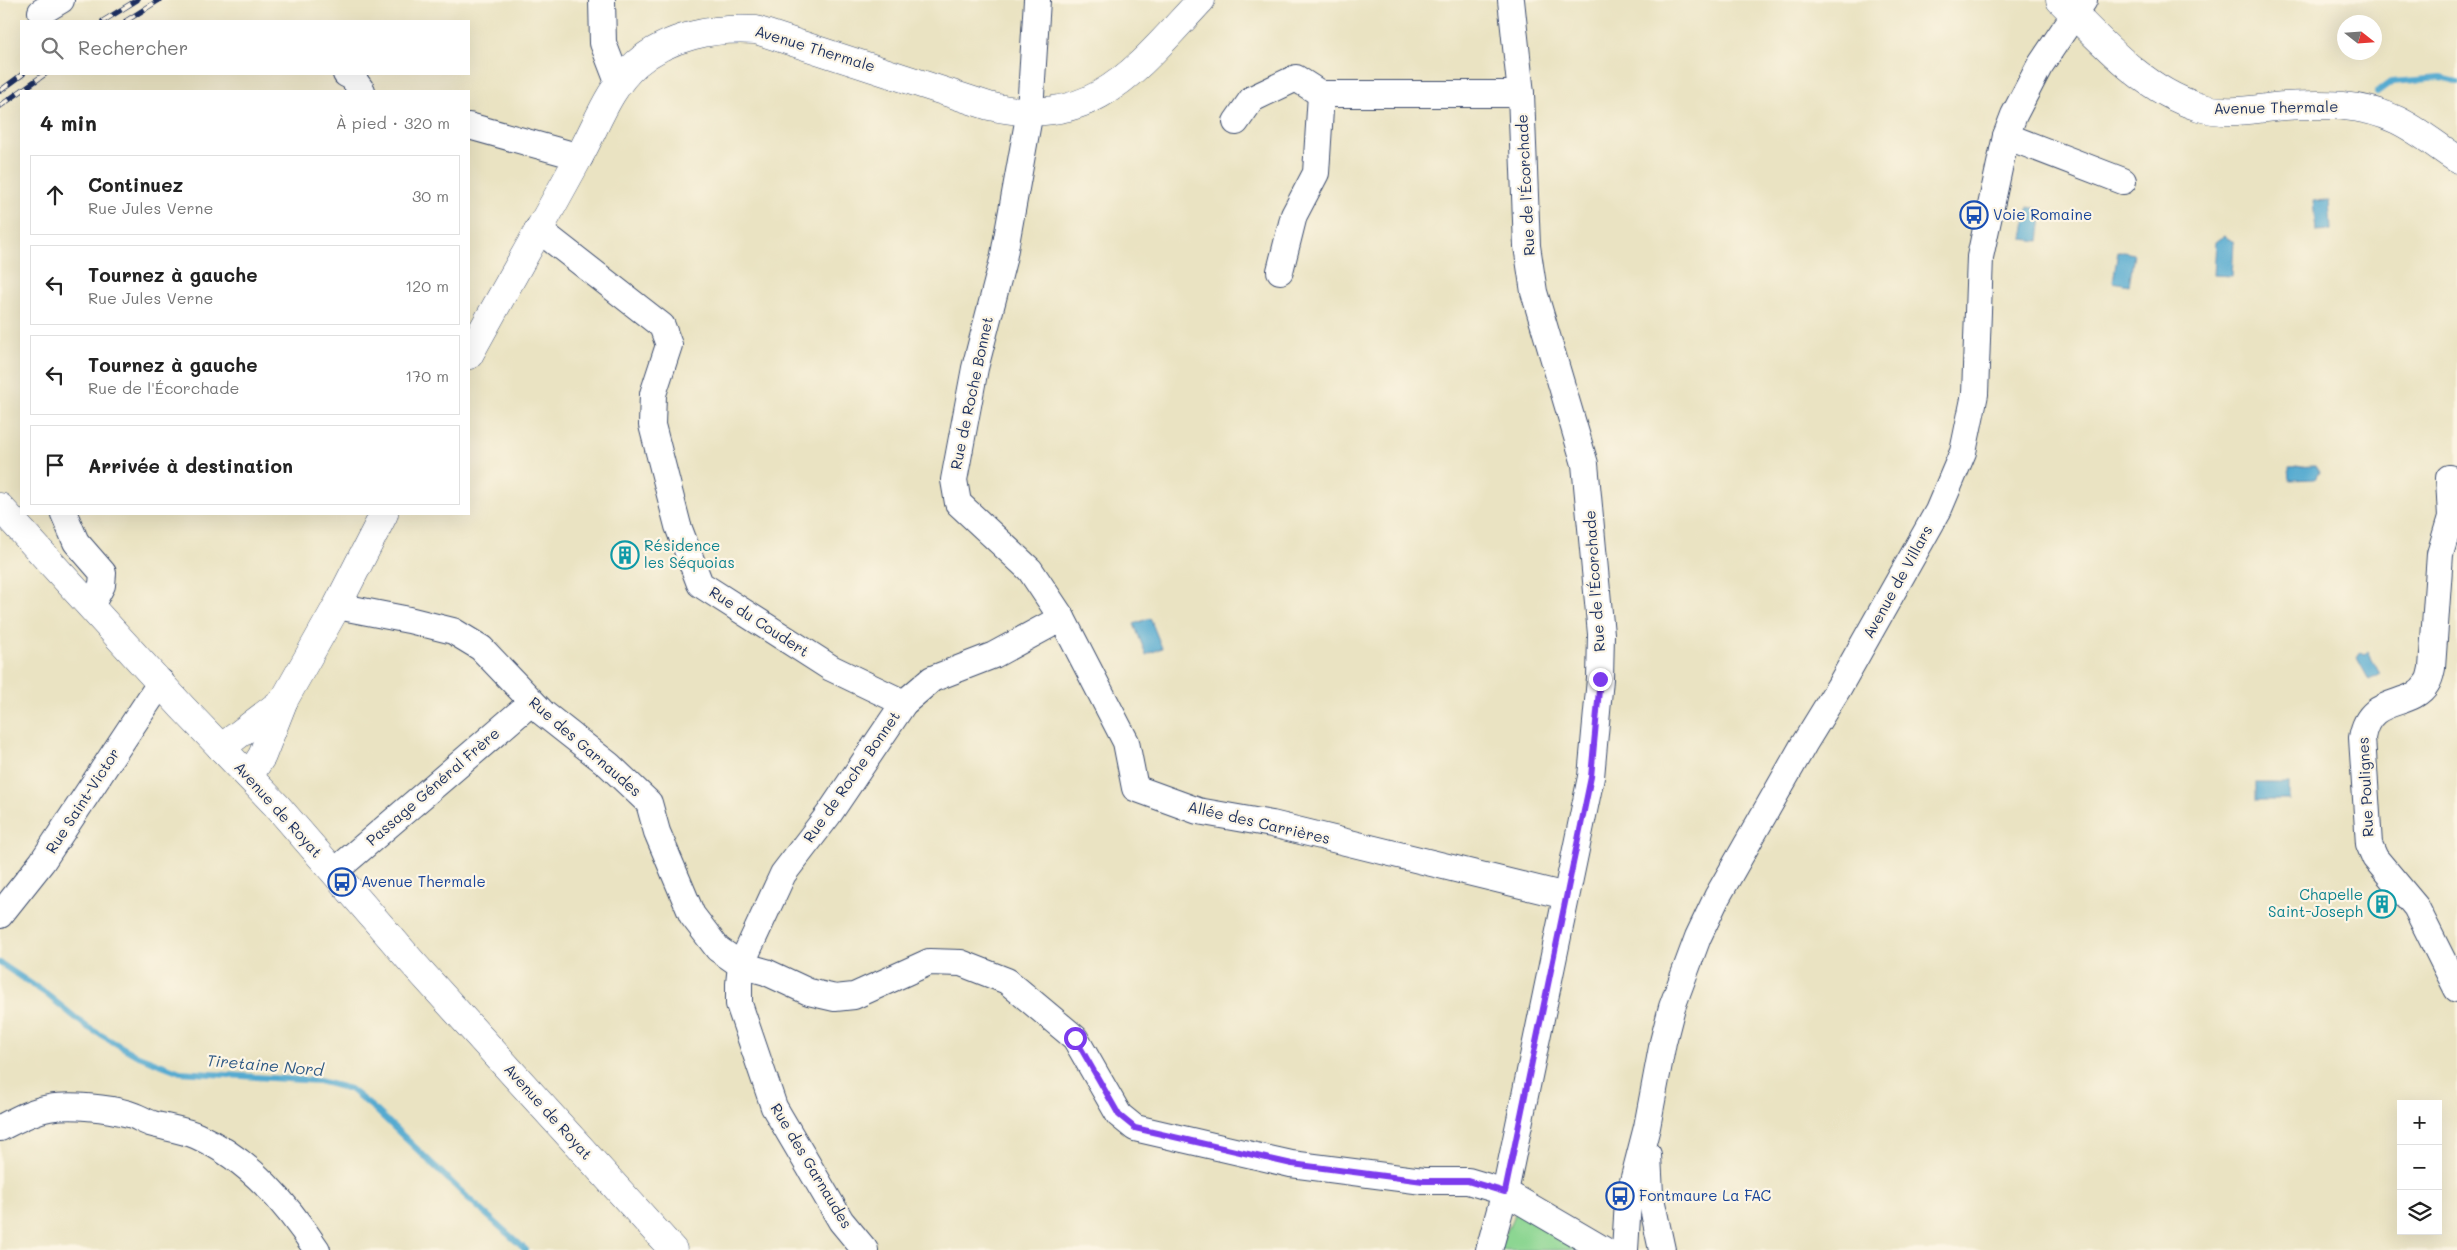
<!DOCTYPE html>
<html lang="fr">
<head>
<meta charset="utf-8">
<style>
	body { margin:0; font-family:Mali,sans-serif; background:#f6f6f6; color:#222 }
	.controls { position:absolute; right:15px; bottom:15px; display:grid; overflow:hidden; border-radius:0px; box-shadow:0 5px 20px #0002 }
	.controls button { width:45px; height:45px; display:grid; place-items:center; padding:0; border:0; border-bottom:1px solid #e0e0e0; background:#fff; color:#222; font:25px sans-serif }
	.compass { position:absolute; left:2337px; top:15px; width:45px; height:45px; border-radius:50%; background:#fff; box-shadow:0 5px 20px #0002; rotate:107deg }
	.stop { position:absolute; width:15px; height:15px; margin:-11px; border:4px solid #7c3aed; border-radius:50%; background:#fff }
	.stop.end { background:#7c3aed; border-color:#fff; box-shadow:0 1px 5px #0008 }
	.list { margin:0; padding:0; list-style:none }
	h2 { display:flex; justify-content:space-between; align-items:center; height:65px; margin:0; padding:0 20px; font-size:21px }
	h2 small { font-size:16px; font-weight:400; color:#767676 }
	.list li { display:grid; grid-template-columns:32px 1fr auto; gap:15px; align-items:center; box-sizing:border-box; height:80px; margin:0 10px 10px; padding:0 10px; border:1px solid #e0e0e0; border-radius:0px }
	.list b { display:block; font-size:19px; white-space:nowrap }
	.list p { margin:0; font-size:16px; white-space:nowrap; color:#767676 }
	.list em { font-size:16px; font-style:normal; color:#767676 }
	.icon { flex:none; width:28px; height:28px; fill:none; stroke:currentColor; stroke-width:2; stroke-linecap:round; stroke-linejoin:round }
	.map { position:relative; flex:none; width:2457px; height:1250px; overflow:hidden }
	.search { position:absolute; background:#fff; box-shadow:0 5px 20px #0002; left:20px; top:20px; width:450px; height:55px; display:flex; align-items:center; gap:12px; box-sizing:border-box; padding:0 18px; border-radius:0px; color:#767676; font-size:19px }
	.panel { position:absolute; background:#fff; box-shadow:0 5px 20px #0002; left:20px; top:90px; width:450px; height:425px; border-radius:0px }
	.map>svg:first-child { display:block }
	.green { fill:#8cd692; stroke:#548278 }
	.water { fill:#54aad0; stroke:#386c97 }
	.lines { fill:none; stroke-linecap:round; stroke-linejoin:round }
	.stream { stroke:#54aad0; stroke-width:6 }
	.minor-casing { stroke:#3a4a6d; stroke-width:28 }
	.major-casing { stroke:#3a4a6d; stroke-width:29 }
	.minor { stroke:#fff; stroke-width:26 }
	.major { stroke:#fff; stroke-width:28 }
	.rail-casing { stroke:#1b2f5e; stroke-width:5.5 }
	.rail { stroke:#fcf5e5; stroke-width:4; stroke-dasharray:11; stroke-linecap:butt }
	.route { stroke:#7c3aed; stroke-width:6 }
	.labels { text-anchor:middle; stroke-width:4.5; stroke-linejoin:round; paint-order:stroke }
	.street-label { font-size:15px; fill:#1b2f5e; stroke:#fcf5e5 }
	.transit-label { font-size:15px; fill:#164399; stroke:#fcf5e5; text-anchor:start }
	.culture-label { font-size:15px; fill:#0d838f; stroke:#fcf5e5; text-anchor:start }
	.water-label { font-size:16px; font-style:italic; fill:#2f5a86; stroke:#fcf5e5 }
</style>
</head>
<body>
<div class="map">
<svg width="2457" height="1250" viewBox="0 0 2457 1250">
	<rect width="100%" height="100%" fill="#fcf5e5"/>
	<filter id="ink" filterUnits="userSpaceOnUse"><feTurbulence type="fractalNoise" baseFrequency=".02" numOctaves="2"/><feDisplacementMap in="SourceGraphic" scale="10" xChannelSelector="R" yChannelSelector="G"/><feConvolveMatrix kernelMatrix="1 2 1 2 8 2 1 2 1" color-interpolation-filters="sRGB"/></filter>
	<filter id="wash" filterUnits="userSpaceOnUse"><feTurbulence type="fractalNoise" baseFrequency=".0096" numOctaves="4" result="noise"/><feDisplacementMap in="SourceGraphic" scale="20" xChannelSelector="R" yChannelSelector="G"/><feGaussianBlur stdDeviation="1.12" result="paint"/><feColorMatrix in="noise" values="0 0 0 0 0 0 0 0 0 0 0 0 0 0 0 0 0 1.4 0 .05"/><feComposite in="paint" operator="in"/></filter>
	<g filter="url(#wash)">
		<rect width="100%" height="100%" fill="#eae3c2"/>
		<!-- green -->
		<polygon class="green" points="1516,1212 1585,1250 1498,1250"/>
		<!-- water -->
		<g class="water">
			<polygon points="2329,200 2331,230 2316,231 2313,201"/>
			<polygon points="2028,207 2043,209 2039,241 2023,239"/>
			<polygon points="2224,236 2234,242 2232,276 2214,275 2216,242"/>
			<polygon points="2118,251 2134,254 2129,285 2113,282"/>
			<polygon points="2315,466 2319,472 2315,479 2290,480 2289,467"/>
			<polygon points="1150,618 1162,648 1146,655 1134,624"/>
			<polygon points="2361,652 2365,654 2368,652 2380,674 2369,680 2357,658"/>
			<rect x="2256" y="783" width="33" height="17"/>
		</g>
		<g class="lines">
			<!-- stream -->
			<g class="stream">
				<polyline points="2377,93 2392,82 2441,78 2457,82"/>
				<polyline points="0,963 45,993 87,1027 136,1055 180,1072 319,1081 350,1089 376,1110 468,1198 526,1250"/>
			</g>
		</g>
	</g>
	<g filter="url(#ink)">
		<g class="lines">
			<!-- minor casing -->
			<g class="minor-casing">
				<g id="minor">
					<polyline points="602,0 603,43 618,82"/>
					<polyline points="41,12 61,0"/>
					<polyline points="346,74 352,77 362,91"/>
					<polyline points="1236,122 1252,99 1296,78 1321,94"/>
					<polyline points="469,126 580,157"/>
					<polyline points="2006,136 2123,181"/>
					<polyline points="538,229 662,326 669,345 653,394 652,425 678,526 700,584 831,668 904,703"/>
					<polyline points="1280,271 1294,215 1316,173 1321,94 1521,94"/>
					<path d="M2449 478 2451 517 2440 554 2432 668C2431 673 2430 679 2427 683 2411 710 2369 693 2362 738L2369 844 2375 858 2416 907 2457 989"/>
					<polyline points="64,514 76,542 103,573 102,585 91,606"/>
					<polyline points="337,606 409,620 453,631 481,648 543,713 609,765 649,803 657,832 692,915 718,949 741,965 766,972 809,992 835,998 854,996 929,962 961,963 1007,981 1075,1038 1119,1115 1135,1128 1291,1164 1423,1181 1468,1181 1505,1192 1604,1250"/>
					<polyline points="1062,618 1126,742 1135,788 1198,811 1272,824 1566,896"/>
					<polyline points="334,872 532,702"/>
					<polyline points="0,915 42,862 161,682"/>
					<path d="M0 1128C16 1120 32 1111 49 1108 71 1104 108 1108 129 1114 137 1116 145 1122 153 1124 168 1128 184 1130 197 1136 250 1160 286 1203 317 1250"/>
					<polyline points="1648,1155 1650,1194 1662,1250"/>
					<polyline points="865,1250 841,1221 774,1107 739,1004 739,984 741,965 783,874 829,814 904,703 932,679 994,655 1062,618 1030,570 958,503 954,480 975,368 1003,260 1030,111 1037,0"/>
					<polyline points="1489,1250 1505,1192 1591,777 1600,679 1601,634 1585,464 1534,292 1527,246 1521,94 1511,0"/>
					<polyline points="1625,1250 1628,1201 1647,1127 1663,1042 1672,1007 1698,937 1717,897 1804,744 1839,687 1938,511 1963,452 1975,394 1980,257 2006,136 2014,115 2039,67 2084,0"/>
				</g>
			</g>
			<!-- major casing -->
			<g class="major-casing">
				<g id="major">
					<path d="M2060 0C2100 40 2143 90 2199 107 2228 116 2257 108 2285 106 2323 104 2362 103 2397 120 2418 130 2437 146 2457 159"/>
					<path d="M469 355C505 289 543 224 579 157 597 125 608 89 636 64 668 36 715 27 756 30L989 106C1094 131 1137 68 1201 0"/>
					<polyline points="0,507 182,707 277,806 411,961 673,1250"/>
					<polyline points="221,748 284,700"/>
					<polyline points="249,776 262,756 284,700 337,606 384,514"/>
				</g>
			</g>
			<!-- minor -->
			<use href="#minor" class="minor"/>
			<!-- major -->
			<use href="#major" class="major"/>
			<!-- rail casing -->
			<g class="rail-casing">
				<g id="rail">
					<polyline points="103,21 137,0"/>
					<polyline points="126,21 159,0"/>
					<polyline points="0,91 23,74"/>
					<polyline points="0,106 45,74"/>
				</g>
			</g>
			<!-- rail -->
			<use href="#rail" class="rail"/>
		</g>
	</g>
	<g class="lines" filter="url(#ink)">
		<!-- route -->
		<polyline class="route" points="1075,1038 1119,1115 1135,1128 1292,1164 1423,1181 1468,1181 1505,1192 1591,777 1600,679"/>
	</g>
	<!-- icons -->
	<defs>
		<g id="bus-ring" transform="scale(1.4375)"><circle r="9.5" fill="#fcf5e5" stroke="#1a4fb4" stroke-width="1.5"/><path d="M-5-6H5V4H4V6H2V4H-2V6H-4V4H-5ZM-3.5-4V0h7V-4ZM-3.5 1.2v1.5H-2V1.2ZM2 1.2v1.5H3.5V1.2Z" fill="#1a4fb4"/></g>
		<g id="building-ring" transform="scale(1.4375)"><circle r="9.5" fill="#fcf5e5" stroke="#0f9aa8" stroke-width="1.5"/><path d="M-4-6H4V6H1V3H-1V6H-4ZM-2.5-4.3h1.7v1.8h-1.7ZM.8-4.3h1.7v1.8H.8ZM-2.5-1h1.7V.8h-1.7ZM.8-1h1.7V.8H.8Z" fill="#0f9aa8"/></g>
	</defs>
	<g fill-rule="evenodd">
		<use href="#bus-ring" x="1974" y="215"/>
		<use href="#building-ring" x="625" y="555"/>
		<use href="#bus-ring" x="342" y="882"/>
		<use href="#building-ring" x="2382" y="904"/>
		<use href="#bus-ring" x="1620" y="1196"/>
	</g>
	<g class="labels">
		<!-- street labels -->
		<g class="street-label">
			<text transform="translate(815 49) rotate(17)" y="5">Avenue Thermale</text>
			<text transform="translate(2276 108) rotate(-1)" y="5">Avenue Thermale</text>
			<text transform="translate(1526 185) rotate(-93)" y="5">Rue de l'Écorchade</text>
			<text transform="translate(972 393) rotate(-78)" y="5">Rue de Roche Bonnet</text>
			<text transform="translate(1595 581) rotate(-94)" y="5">Rue de l'Écorchade</text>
			<text transform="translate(1898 582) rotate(-61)" y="5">Avenue de Villars</text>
			<text transform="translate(759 622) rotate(33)" y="5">Rue du Coudert</text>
			<text transform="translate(585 747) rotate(41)" y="5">Rue des Garnaudes</text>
			<text transform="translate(852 777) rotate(-55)" y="5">Rue de Roche Bonnet</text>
			<text transform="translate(433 787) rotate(-41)" y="5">Passage Général Frère</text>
			<text transform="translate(2366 787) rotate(-93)" y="5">Rue Poulignes</text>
			<text transform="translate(83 801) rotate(-57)" y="5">Rue Saint-Victor</text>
			<text transform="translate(278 810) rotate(48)" y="5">Avenue de Royat</text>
			<text transform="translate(1259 823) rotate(13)" y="5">Allée des Carrières</text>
			<text transform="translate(548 1112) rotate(48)" y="5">Avenue de Royat</text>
			<text transform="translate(811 1166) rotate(59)" y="5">Rue des Garnaudes</text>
		</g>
		<!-- transit labels -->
		<g class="transit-label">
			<text x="1993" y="220">Voie Romaine</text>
			<text x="361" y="887">Avenue Thermale</text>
			<text x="1639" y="1201">Fontmaure La FAC</text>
		</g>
		<!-- culture labels -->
		<g class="culture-label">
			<text x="644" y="551">Résidence<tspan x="644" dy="17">les Séquoias</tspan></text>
			<text x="2363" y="900" text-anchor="end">Chapelle<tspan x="2363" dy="17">Saint-Joseph</tspan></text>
		</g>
		<!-- water labels -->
		<g class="water-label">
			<text transform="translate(265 1065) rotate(5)" y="6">Tiretaine Nord</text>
		</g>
	</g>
</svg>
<div class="controls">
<button>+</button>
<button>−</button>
<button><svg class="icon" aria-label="layers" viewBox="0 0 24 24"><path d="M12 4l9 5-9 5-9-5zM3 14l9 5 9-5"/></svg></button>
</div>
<svg class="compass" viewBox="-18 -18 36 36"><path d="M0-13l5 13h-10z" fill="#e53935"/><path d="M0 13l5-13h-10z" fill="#767676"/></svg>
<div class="stop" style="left:1075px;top:1038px"></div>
<div class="stop end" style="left:1600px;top:679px"></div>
<div class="search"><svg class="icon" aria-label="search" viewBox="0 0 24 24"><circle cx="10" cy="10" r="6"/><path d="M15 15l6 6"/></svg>Rechercher</div>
<section class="panel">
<h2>4 min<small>À pied · 320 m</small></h2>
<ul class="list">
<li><svg class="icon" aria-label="ahead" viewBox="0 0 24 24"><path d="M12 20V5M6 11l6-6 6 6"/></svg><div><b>Continuez</b><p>Rue Jules Verne</p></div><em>30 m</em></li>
<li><svg class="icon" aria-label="left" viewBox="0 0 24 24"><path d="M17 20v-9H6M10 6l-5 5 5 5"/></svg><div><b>Tournez à gauche</b><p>Rue Jules Verne</p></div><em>120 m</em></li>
<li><svg class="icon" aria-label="left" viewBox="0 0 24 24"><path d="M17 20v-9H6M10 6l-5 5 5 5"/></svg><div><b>Tournez à gauche</b><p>Rue de l'Écorchade</p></div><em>170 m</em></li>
<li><svg class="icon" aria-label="arrive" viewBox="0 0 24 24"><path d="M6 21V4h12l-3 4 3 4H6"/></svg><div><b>Arrivée à destination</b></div></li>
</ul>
</section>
</div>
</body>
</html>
